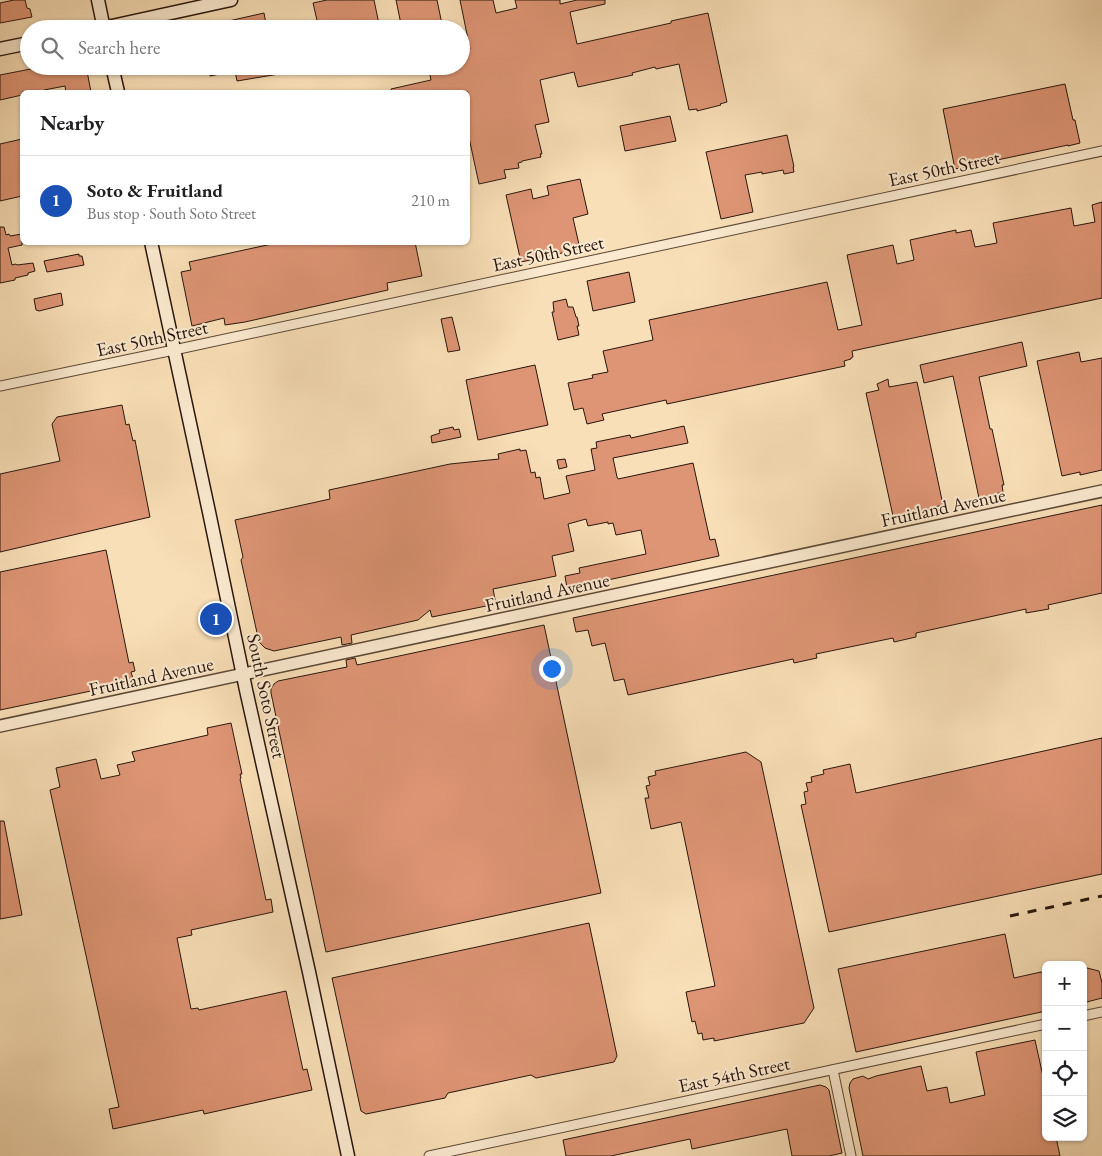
<!DOCTYPE html>
<html lang="en">
<head>
<meta charset="utf-8">
<style>
	body { margin:0; font-family:"EB Garamond",serif; background:#f2f2f2; color:#202124 }
	.controls { position:absolute; right:15px; bottom:15px; display:grid; overflow:hidden; border-radius:8px; box-shadow:0 1px 4px #0004 }
	.controls button { width:45px; height:45px; display:grid; place-items:center; padding:0; border:0; border-bottom:1px solid #e0e0e0; background:#fff; color:#202124; font:25px sans-serif }
	.you { position:absolute; left:551px; top:668px; width:18px; height:18px; margin:-12px; border:4px solid #fff; border-radius:50%; background:#1a73e8; box-shadow:0 0 0 8px #1a73e833 }
	.badge { display:grid; place-items:center; width:32px; height:32px; border-radius:50%; background:#8f2418; color:#fff; font-size:16px; font-weight:700 }
	.pin { position:absolute; translate:-50% -50%; border:2px solid #fff; box-shadow:0 1px 5px #0006 }
	.list { margin:0; padding:0; list-style:none }
	h2 { display:flex; justify-content:space-between; align-items:center; height:65px; margin:0; padding:0 20px; font-size:21px }
	h2 small { font-size:16px; font-weight:400; color:#757577 }
	.list li { display:grid; grid-template-columns:32px 1fr auto; gap:15px; align-items:center; box-sizing:border-box; height:90px; padding:0 20px; border-top:1px solid #e0e0e0 }
	.list b { display:block; font-size:19px; white-space:nowrap }
	.list p { margin:0; font-size:16px; white-space:nowrap; color:#757577 }
	.list em { font-size:16px; font-style:normal; color:#757577 }
	.icon { flex:none; width:28px; height:28px; fill:none; stroke:currentColor; stroke-width:2; stroke-linecap:round; stroke-linejoin:round }
	.map { position:relative; flex:none; width:1102px; height:1156px; overflow:hidden }
	.search { position:absolute; background:#fff; box-shadow:0 1px 4px #0004; left:20px; top:20px; width:450px; height:55px; display:flex; align-items:center; gap:12px; box-sizing:border-box; padding:0 18px; border-radius:28px; color:#757577; font-size:19px }
	.panel { position:absolute; background:#fff; box-shadow:0 1px 4px #0004; left:20px; top:90px; width:450px; height:155px; border-radius:8px }
	.map>svg:first-child { display:block }
	.building { fill:#de9575; stroke:#28160c }
	.lines { fill:none; stroke-linecap:round; stroke-linejoin:round }
	.minor-casing { stroke:#5c4837; stroke-width:11 }
	.tertiary-casing { stroke:#5c4837; stroke-width:14 }
	.secondary-casing { stroke:#28160c; stroke-width:15 }
	.minor { stroke:#fbead0; stroke-width:9 }
	.tertiary { stroke:#fbead0; stroke-width:11 }
	.secondary { stroke:#fbead0; stroke-width:12 }
	.rail { stroke:#28160c; stroke-width:3; stroke-dasharray:9 9; stroke-linecap:butt }
	.labels { text-anchor:middle; stroke-width:4; stroke-linejoin:round; paint-order:stroke }
	.street-label { font-size:19px; fill:#28160c; stroke:#fbead0 }
</style>
</head>
<body>
<div class="map">
<svg width="1102" height="1156" viewBox="0 0 1102 1156">
	<rect width="100%" height="100%" fill="#f9dfb7"/>
	<filter id="stains"><feTurbulence type="fractalNoise" baseFrequency=".004" numOctaves="4"/><feColorMatrix values="0 0 0 0 .2 0 0 0 0 .09 0 0 0 0 .02 0 0 0 .5 -.17"/></filter>
	<radialGradient id="worn" r=".72"><stop offset=".6" stop-color="#630" stop-opacity="0"/><stop offset="1" stop-color="#630" stop-opacity=".3"/></radialGradient>
	<!-- building -->
	<g class="building">
		<polygon points="14,0 25,0 27,8 30,9 32,17 0,23 0,3"/>
		<polygon points="327,0 374,0 380,29 319,29 313,3"/>
		<polygon points="396,0 437,0 443,29 402,29"/>
		<polygon points="460,0 493,0 496,13 517,8 515,0 560,0 560,4 577,0 605,0 605,4 570,12 577,44 671,23 671,21 708,13 727,102 720,104 721,105 697,111 697,109 689,110 679,64 656,69 655,67 632,73 633,75 578,87 574,72 540,80 549,122 535,125 542,154 540,154 541,157 522,161 522,162 518,163 519,168 504,170 506,178 479,184 468,133 468,92 392,92 391,89 431,80 428,66 461,66 461,51 470,49"/>
		<polygon points="264,13 267,29 211,29 211,25"/>
		<polygon points="46,66 86,66 91,92 66,92 65,86 44,90 44,92 22,92 22,95 0,100 0,75"/>
		<polygon points="208,66 297,66 297,71 237,81 235,71 210,76"/>
		<polygon points="1065,84 1073,120 1075,120 1080,143 1068,146 1068,145 955,169 943,109"/>
		<polygon points="670,116 676,141 625,151 620,126"/>
		<polygon points="787,135 794,167 793,167 794,172 784,174 783,170 762,174 762,172 745,175 753,212 721,219 706,152"/>
		<polygon points="22,139 22,196 0,201 0,144"/>
		<polygon points="580,179 588,214 573,218 580,249 521,262 506,195 531,189 533,199 549,195 547,186"/>
		<polygon points="1102,202 1102,298 852,351 853,357 851,358 851,359 844,361 845,366 667,404 666,400 602,414 604,420 587,424 583,408 574,410 568,383 593,378 592,375 608,372 603,351 653,340 649,320 827,282 838,330 862,325 847,255 893,245 897,264 914,260 910,240 956,230 956,233 971,230 975,247 997,243 993,223 1071,208 1074,226 1095,222 1092,205"/>
		<polygon points="0,227 4,227 6,235 9,234 10,236 22,234 22,245 8,248 12,265 16,264 17,265 33,263 35,271 28,273 28,275 15,278 15,280 0,283"/>
		<polygon points="281,242 415,242 422,276 387,283 388,290 245,322 225,325 224,318 192,326 181,272 191,270 189,262"/>
		<polygon points="79,254 79,256 82,256 84,265 47,272 44,261"/>
		<polygon points="629,272 635,302 593,311 587,281"/>
		<polygon points="61,293 63,305 39,311 36,310 34,299"/>
		<polygon points="566,299 568,307 573,307 576,317 577,317 579,326 577,326 579,335 558,340 552,312 554,312 553,302"/>
		<polygon points="452,317 460,350 448,352 441,319"/>
		<polygon points="1022,342 1027,366 979,377 990,429 992,429 1004,485 1002,485 1003,492 979,498 953,376 924,383 920,365"/>
		<polygon points="1079,352 1081,362 1102,358 1102,470 1080,475 1080,472 1062,476 1037,361"/>
		<polygon points="535,365 548,425 478,440 466,380"/>
		<polygon points="888,379 889,387 917,382 943,505 923,510 923,512 914,514 913,512 893,516 866,393 879,390 877,384"/>
		<polygon points="122,405 126,425 129,424 133,441 135,440 150,517 0,552 0,474 60,461 52,424 57,417"/>
		<polygon points="684,426 688,443 613,458 617,477 618,479 693,463 710,540 715,539 719,556 580,586 580,585 567,588 565,576 580,573 579,568 646,554 641,530 616,535 613,523 608,524 608,522 588,526 586,519 568,524 574,551 552,556 556,576 493,589 496,604 432,617 430,610 418,620 351,635 352,643 342,645 341,637 274,651 265,648 259,642 241,560 243,557 235,520 330,499 329,490 450,464 499,459 498,454 520,449 520,451 526,450 531,473 535,472 536,478 540,477 544,499 570,493 566,476 595,470 591,449 597,448 596,442 630,435 631,438"/>
		<polygon points="453,427 454,430 459,429 461,437 432,443 431,436 440,433 439,430"/>
		<polygon points="565,459 567,467 559,469 557,460"/>
		<polygon points="1102,505 1102,593 1048,605 1049,609 1026,613 1026,609 916,633 916,637 894,642 893,638 816,654 817,658 794,663 793,659 628,695 624,679 614,681 605,643 592,646 588,630 576,632 573,618"/>
		<polygon points="106,550 129,663 133,662 135,671 131,672 134,682 0,710 0,572"/>
		<polygon points="544,625 601,893 326,952 271,693 271,689 274,684 278,681 347,667 346,660 355,658 357,665"/>
		<polygon points="231,723 242,774 240,774 241,778 240,779 266,900 271,899 273,912 191,930 192,935 177,938 191,1009 198,1008 199,1010 286,991 303,1070 307,1069 312,1090 204,1114 203,1110 113,1129 109,1109 119,1107 50,790 60,787 56,768 96,759 101,779 120,775 117,765 135,761 132,752 208,735 207,728"/>
		<polygon points="1102,738 1102,874 829,932 801,805 806,804 804,792 808,791 806,783 812,782 811,777 824,774 823,770 850,764 856,793"/>
		<polygon points="746,752 761,762 814,1008 804,1023 714,1041 714,1038 703,1040 702,1033 698,1034 695,1021 692,1022 686,992 715,986 681,822 651,829 645,798 649,798 646,786 650,785 648,777 656,775 655,771"/>
		<polygon points="0,821 4,821 22,915 0,919"/>
		<polygon points="589,923 617,1056 614,1062 536,1078 531,1075 448,1093 445,1098 366,1114 361,1111 332,978"/>
		<polygon points="1005,934 1014,978 1041,972 1046,975 1046,1011 856,1052 838,969"/>
		<polygon points="1083,967 1099,971 1102,983 1102,998 1083,1003"/>
		<polygon points="1035,1040 1046,1090 1046,1137 1056,1137 1060,1156 863,1156 849,1088 850,1083 853,1079 863,1076 868,1079 876,1076 921,1066 927,1091 947,1087 950,1103 985,1095 976,1052"/>
		<polygon points="820,1085 826,1087 829,1090 842,1153 829,1156 792,1156 787,1129 692,1149 690,1139 611,1156 566,1156 563,1140"/>
	</g>
	<g class="lines">
		<!-- minor casing -->
		<g class="minor-casing">
			<g id="minor">
				<polyline points="0,386 174,350 1102,151"/>
				<polyline points="1083,1016 1102,1012"/>
				<polyline points="833,1070 851,1156"/>
				<polyline points="429,1156 1046,1024"/>
			</g>
		</g>
		<!-- tertiary casing -->
		<g class="tertiary-casing">
			<polyline id="tertiary" points="0,726 1102,491"/>
		</g>
		<!-- secondary casing -->
		<g class="secondary-casing">
			<g id="secondary">
				<polyline points="98,0 104,29"/>
				<polyline points="98,29 231,0"/>
				<polyline points="0,49 29,43"/>
				<polyline points="112,66 118,92"/>
				<polyline points="151,242 209,512 246,690 309,972 348,1156"/>
			</g>
		</g>
		<!-- minor -->
		<use href="#minor" class="minor"/>
		<!-- tertiary -->
		<use href="#tertiary" class="tertiary"/>
		<!-- secondary -->
		<use href="#secondary" class="secondary"/>
		<!-- rail -->
		<polyline class="rail" points="1010,916 1102,896"/>
	</g>
	<g class="labels">
		<!-- street labels -->
		<g class="street-label">
			<text transform="translate(944 168) rotate(-12)" y="7">East 50th Street</text>
			<text transform="translate(548 253) rotate(-12)" y="7">East 50th Street</text>
			<text transform="translate(152 338) rotate(-12)" y="7">East 50th Street</text>
			<text transform="translate(943 507) rotate(-12)" y="7">Fruitland Avenue</text>
			<text transform="translate(547 592) rotate(-12)" y="7">Fruitland Avenue</text>
			<text transform="translate(151 676) rotate(-12)" y="7">Fruitland Avenue</text>
			<text transform="translate(267 696) rotate(78)" y="7">South Soto Street</text>
			<text transform="translate(734 1074) rotate(-12)" y="7">East 54th Street</text>
		</g>
	</g>
	<rect width="100%" height="100%" filter="url(#stains)"/>
	<rect width="100%" height="100%" fill="url(#worn)"/>
</svg>
<div class="controls">
<button>+</button>
<button>−</button>
<button><svg class="icon" aria-label="locate" viewBox="0 0 24 24"><circle cx="12" cy="12" r="6"/><path d="M12 2v4M12 18v4M2 12h4M18 12h4"/></svg></button>
<button><svg class="icon" aria-label="layers" viewBox="0 0 24 24"><path d="M12 4l9 5-9 5-9-5zM3 14l9 5 9-5"/></svg></button>
</div>
<div class="you"></div>
<div class="pin badge" style="left:216px;top:619px;background:#1a4fb4">1</div>
<div class="search"><svg class="icon" aria-label="search" viewBox="0 0 24 24"><circle cx="10" cy="10" r="6"/><path d="M15 15l6 6"/></svg>Search here</div>
<section class="panel">
<h2>Nearby<small></small></h2>
<ul class="list">
<li><span class="badge" style="background:#1a4fb4">1</span><div><b>Soto &amp; Fruitland</b><p>Bus stop · South Soto Street</p></div><em>210 m</em></li>
</ul>
</section>
</div>
</body>
</html>
